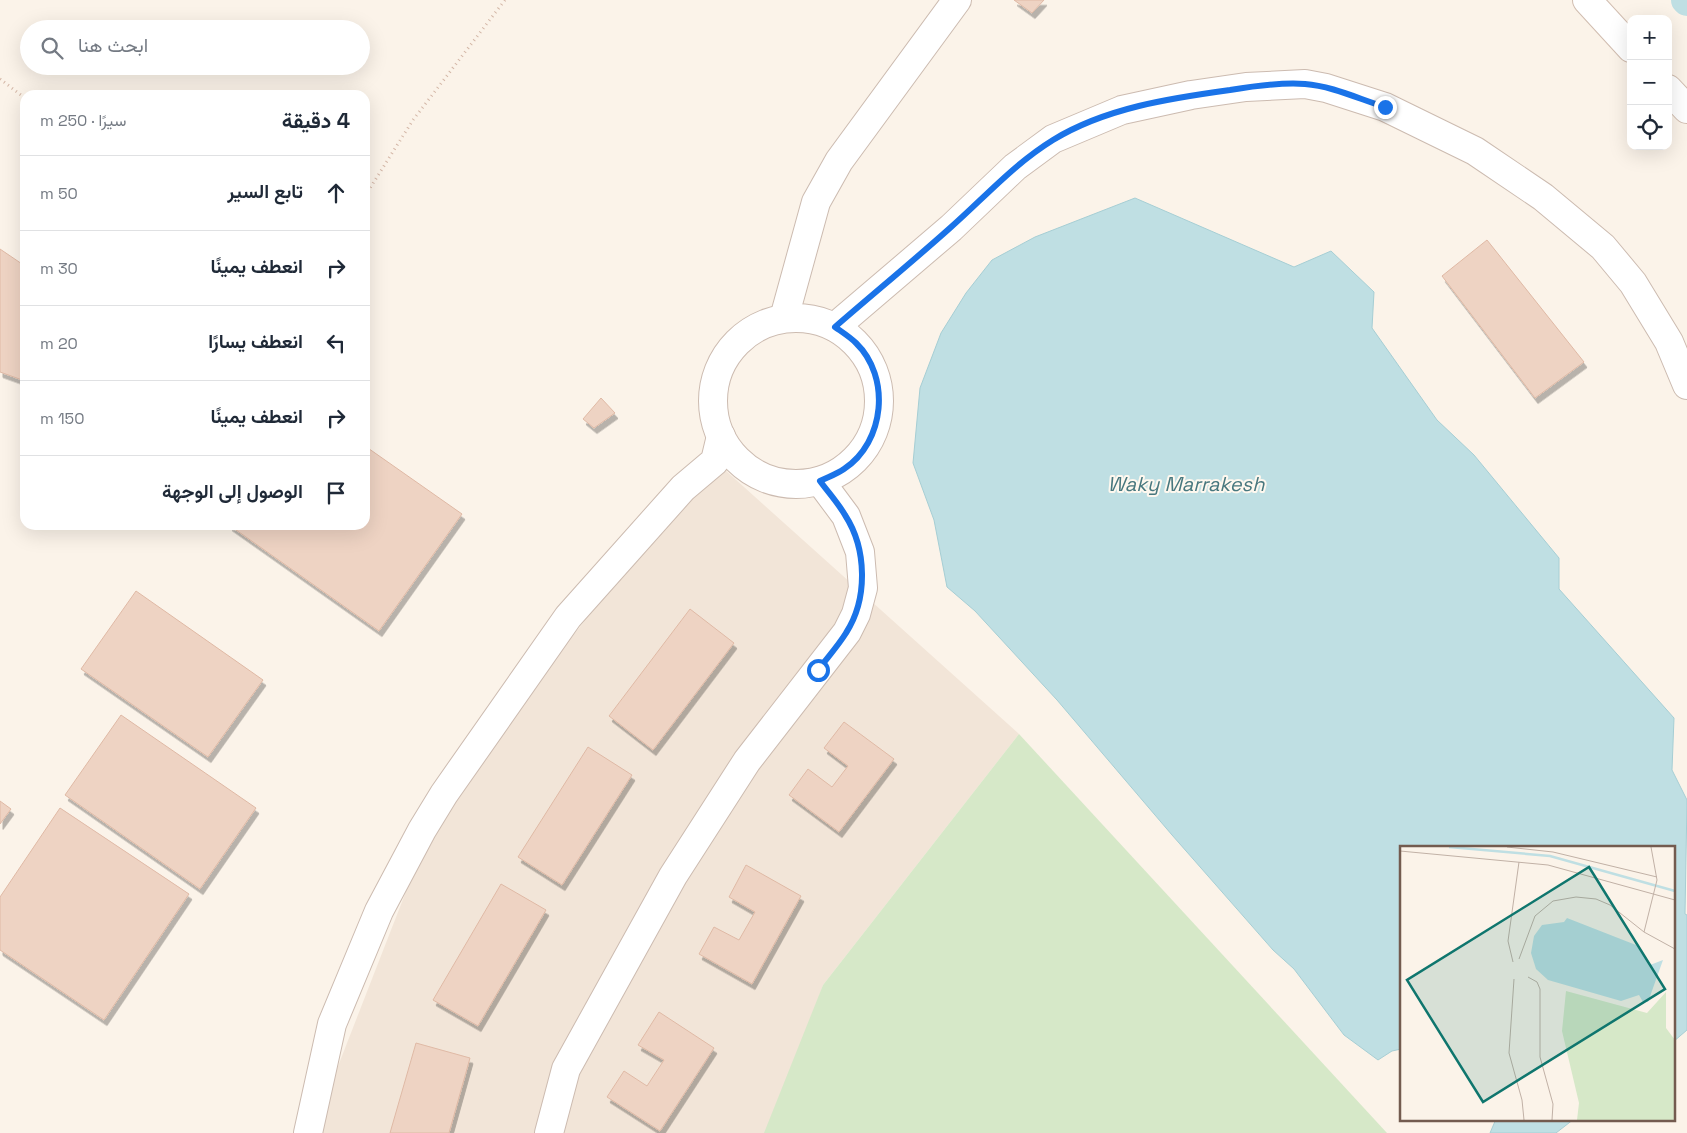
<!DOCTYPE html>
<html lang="ar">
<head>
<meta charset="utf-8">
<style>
	body { margin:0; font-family:"Space Grotesk",Vazirmatn,sans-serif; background:#f2f2f3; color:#1f2937; direction:rtl }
	.controls { position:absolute; right:15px; top:15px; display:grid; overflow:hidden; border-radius:10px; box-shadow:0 5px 20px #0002 }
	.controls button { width:45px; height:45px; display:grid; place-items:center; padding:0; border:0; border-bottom:1px solid #e0e1e3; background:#fff; color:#1f2937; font:25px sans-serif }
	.stop { position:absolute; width:15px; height:15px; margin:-11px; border:4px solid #1a73e8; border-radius:50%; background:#fff }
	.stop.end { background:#1a73e8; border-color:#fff; box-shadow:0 1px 5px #0008 }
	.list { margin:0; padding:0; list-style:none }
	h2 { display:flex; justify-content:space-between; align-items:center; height:65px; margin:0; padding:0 20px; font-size:21px }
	h2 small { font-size:16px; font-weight:400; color:#747a83 }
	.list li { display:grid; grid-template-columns:32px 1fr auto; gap:15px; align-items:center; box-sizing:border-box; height:75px; padding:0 20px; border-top:1px solid #e0e1e3 }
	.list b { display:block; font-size:19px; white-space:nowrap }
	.list em { font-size:16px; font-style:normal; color:#747a83 }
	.icon { flex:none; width:28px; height:28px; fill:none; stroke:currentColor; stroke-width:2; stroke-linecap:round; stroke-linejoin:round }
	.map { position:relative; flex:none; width:1687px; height:1133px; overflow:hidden; direction:ltr }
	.search { position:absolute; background:#fff; box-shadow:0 5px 20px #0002; left:20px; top:20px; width:350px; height:55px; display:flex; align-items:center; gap:12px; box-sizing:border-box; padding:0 18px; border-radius:28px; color:#747a83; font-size:19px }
	.panel { position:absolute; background:#fff; box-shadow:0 5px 20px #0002; left:20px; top:90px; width:350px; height:440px; border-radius:15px; direction:rtl }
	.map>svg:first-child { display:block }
	.residential { fill:#f2e5d8 }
	.green { fill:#d6e8c8 }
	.water { fill:#bfdfe3; stroke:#a6ced4 }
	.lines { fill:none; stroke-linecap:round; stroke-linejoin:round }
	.canal { stroke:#bfdfe3; stroke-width:30 }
	.building { fill:#eed3c3; stroke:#dfb9a5; filter:url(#shadow) }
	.street-casing { stroke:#ccbbb0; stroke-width:30 }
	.secondary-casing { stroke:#d1bdb0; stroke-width:30 }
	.path { stroke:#d3b6a6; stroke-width:3; stroke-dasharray:1 4; stroke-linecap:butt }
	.street { stroke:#fff; stroke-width:28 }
	.secondary { stroke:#fff; stroke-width:28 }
	.route { stroke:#1a73e8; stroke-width:6 }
	.labels { text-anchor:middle; stroke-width:4; stroke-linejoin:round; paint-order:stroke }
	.water-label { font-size:20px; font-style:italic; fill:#47777e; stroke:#fef8ef }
	.inset-river { fill:none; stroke:#bfdfe3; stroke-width:2.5 }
	.inset-road { fill:none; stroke:#c1b1a6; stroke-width:1 }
	.view { fill:#0f766e; fill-opacity:0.15; stroke:#0f766e; stroke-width:2.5 }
	.inset-edge { fill:none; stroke:#735b4f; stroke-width:2.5 }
</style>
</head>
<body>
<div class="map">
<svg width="1687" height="1133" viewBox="0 0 1687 1133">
	<defs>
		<filter id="shadow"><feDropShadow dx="3" dy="5.5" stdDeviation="0" flood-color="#0004"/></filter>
	</defs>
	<rect width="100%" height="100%" fill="#fbf3e9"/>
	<!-- residential -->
	<polygon class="residential" points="715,461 1019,734 823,985 772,1133 312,1133 444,794"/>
	<!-- green -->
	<polygon class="green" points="1019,734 1387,1133 764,1133 823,985"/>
	<!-- water -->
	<g class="water">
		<polygon points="1135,198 1294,267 1331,251 1374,292 1372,328 1437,420 1474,455 1559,558 1559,589 1674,718 1672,770 1687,800 1685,914 1687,915 1687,1030 1673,1042 1673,847 1401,847 1401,1049 1392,1051 1378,1060 1344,1035 1294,969 1273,950 1172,835 1057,700 975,611 947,587 934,520 913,463 920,388 941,333 966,293 992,260 1035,237"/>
		<polygon points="1496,1119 1574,1119 1556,1133 1490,1133"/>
	</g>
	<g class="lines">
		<!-- canal -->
		<polyline class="canal" points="1686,0 1687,1"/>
	</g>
	<!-- building -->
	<g class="building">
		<polygon points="1014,0 1044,0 1032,13"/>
		<polygon points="1487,240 1584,362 1535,398 1442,276"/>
		<polygon points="0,249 25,266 25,381 0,372"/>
		<polygon points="601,398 615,413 594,428 583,419"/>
		<polygon points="365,446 462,514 379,631 229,525 365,525"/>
		<polygon points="136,591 263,680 208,757 81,669"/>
		<polygon points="690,609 734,643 653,750 609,716"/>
		<polygon points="121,715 256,808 200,889 65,795"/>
		<polygon points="844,722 894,759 839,832 789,795 808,769 832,787 848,766 824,748"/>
		<polygon points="588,747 632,775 562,885 518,857"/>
		<polygon points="0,801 11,809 0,824"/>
		<polygon points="60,808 189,894 104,1020 0,950 0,897"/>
		<polygon points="746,865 801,896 752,984 699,954 714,927 739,940 755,912 729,897"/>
		<polygon points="501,884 546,910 478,1026 433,1000"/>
		<polygon points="659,1012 714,1048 660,1131 607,1097 624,1071 647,1086 664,1060 638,1045"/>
		<polygon points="416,1043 470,1058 449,1133 390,1133"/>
	</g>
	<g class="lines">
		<!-- street casing -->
		<g class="street-casing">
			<g id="street">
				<polyline points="784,318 816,202 839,161 957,0"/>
				<circle cx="796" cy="401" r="83"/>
				<polyline points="835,327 951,228 1015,167 1053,139 1122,110 1191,95 1246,87 1305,84 1326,88 1385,107 1475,151 1543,197 1603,247 1633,283 1669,342 1687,385"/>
				<polyline points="308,1133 332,1024 379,911 422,830 444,794 568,617 683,488 715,461 721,436"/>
				<polyline points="549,1133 566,1069 673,876 747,761 847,632 856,614 863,588 860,552 846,516 820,481"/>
			</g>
		</g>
		<!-- secondary casing -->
		<g class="secondary-casing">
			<g id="secondary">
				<polyline points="1587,0 1631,48"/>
				<polyline points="1668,89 1687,109"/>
			</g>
		</g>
		<!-- path -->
		<g class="path">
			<polyline points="0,79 25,98"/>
			<polyline points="365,196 413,120 505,0"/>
		</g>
		<!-- street -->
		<use href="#street" class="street"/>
		<!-- secondary -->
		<use href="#secondary" class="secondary"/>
	</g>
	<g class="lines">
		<!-- route -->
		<path class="route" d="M818 670C827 658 838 646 846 633 868 599 867 549 845 515 838 503 828 492 820 481 828 477 837 474 844 469 885 442 891 377 856 343 850 337 842 332 835 327 873 294 912 262 950 228 984 198 1014 164 1053 140 1105 108 1171 98 1230 90 1254 86 1281 82 1305 84 1332 86 1359 99 1385 107"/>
	</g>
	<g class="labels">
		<!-- water labels -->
		<g class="water-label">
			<text x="1186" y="491">Waky Marrakesh</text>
		</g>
	</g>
	<!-- overview -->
	<g transform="translate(1400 846)">
		<rect width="275" height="275" fill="#fbf3e9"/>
		<path d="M166 145 247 167 266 146V182L275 194V274H177L179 257 162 185Z" fill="#d6e8c8"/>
		<path d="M167 72 236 99 250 119 263 114 248 156H243L239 149 221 155 148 134 136 123 131 107 134 90 142 79 164 76Z" fill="#bfdfe3"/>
		<path class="inset-river" d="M49 1 150 10 275 45"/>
		<path class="inset-road" d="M107 1 153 6 257 31M0 5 148 19 275 54M244 86 257 34 251 1M119 113 135 70 153 55 176 51 196 53 210 59 244 86 275 103M113 116 108 95 119 16M128 131 137 136 140 143V211L153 258 152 274M114 133 109 207 122 254 124 274"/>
		<path class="view" d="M189 21 265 143 83 256 7 134Z"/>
		<rect width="275" height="275" class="inset-edge"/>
	</g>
</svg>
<div class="controls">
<button>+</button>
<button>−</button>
<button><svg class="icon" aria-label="locate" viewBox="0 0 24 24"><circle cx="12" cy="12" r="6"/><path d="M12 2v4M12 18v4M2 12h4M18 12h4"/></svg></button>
</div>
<div class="stop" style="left:818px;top:670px"></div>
<div class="stop end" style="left:1385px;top:107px"></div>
<div class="search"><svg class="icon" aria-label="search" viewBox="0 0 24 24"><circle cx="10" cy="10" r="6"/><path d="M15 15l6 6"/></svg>ابحث هنا</div>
<section class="panel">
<h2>4 دقيقة<small>سيرًا · 250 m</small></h2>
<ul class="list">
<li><svg class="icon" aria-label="ahead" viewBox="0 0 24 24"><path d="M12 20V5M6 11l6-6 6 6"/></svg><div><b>تابع السير</b></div><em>50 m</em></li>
<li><svg class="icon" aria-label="right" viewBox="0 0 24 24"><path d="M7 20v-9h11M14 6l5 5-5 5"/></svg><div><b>انعطف يمينًا</b></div><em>30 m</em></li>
<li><svg class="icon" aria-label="left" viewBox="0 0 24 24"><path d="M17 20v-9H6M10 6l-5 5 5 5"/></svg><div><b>انعطف يسارًا</b></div><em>20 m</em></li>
<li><svg class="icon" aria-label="right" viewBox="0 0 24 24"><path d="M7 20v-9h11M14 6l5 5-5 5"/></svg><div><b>انعطف يمينًا</b></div><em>150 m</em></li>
<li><svg class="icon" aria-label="arrive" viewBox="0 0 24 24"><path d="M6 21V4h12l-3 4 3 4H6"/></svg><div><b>الوصول إلى الوجهة</b></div></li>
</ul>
</section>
</div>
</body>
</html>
